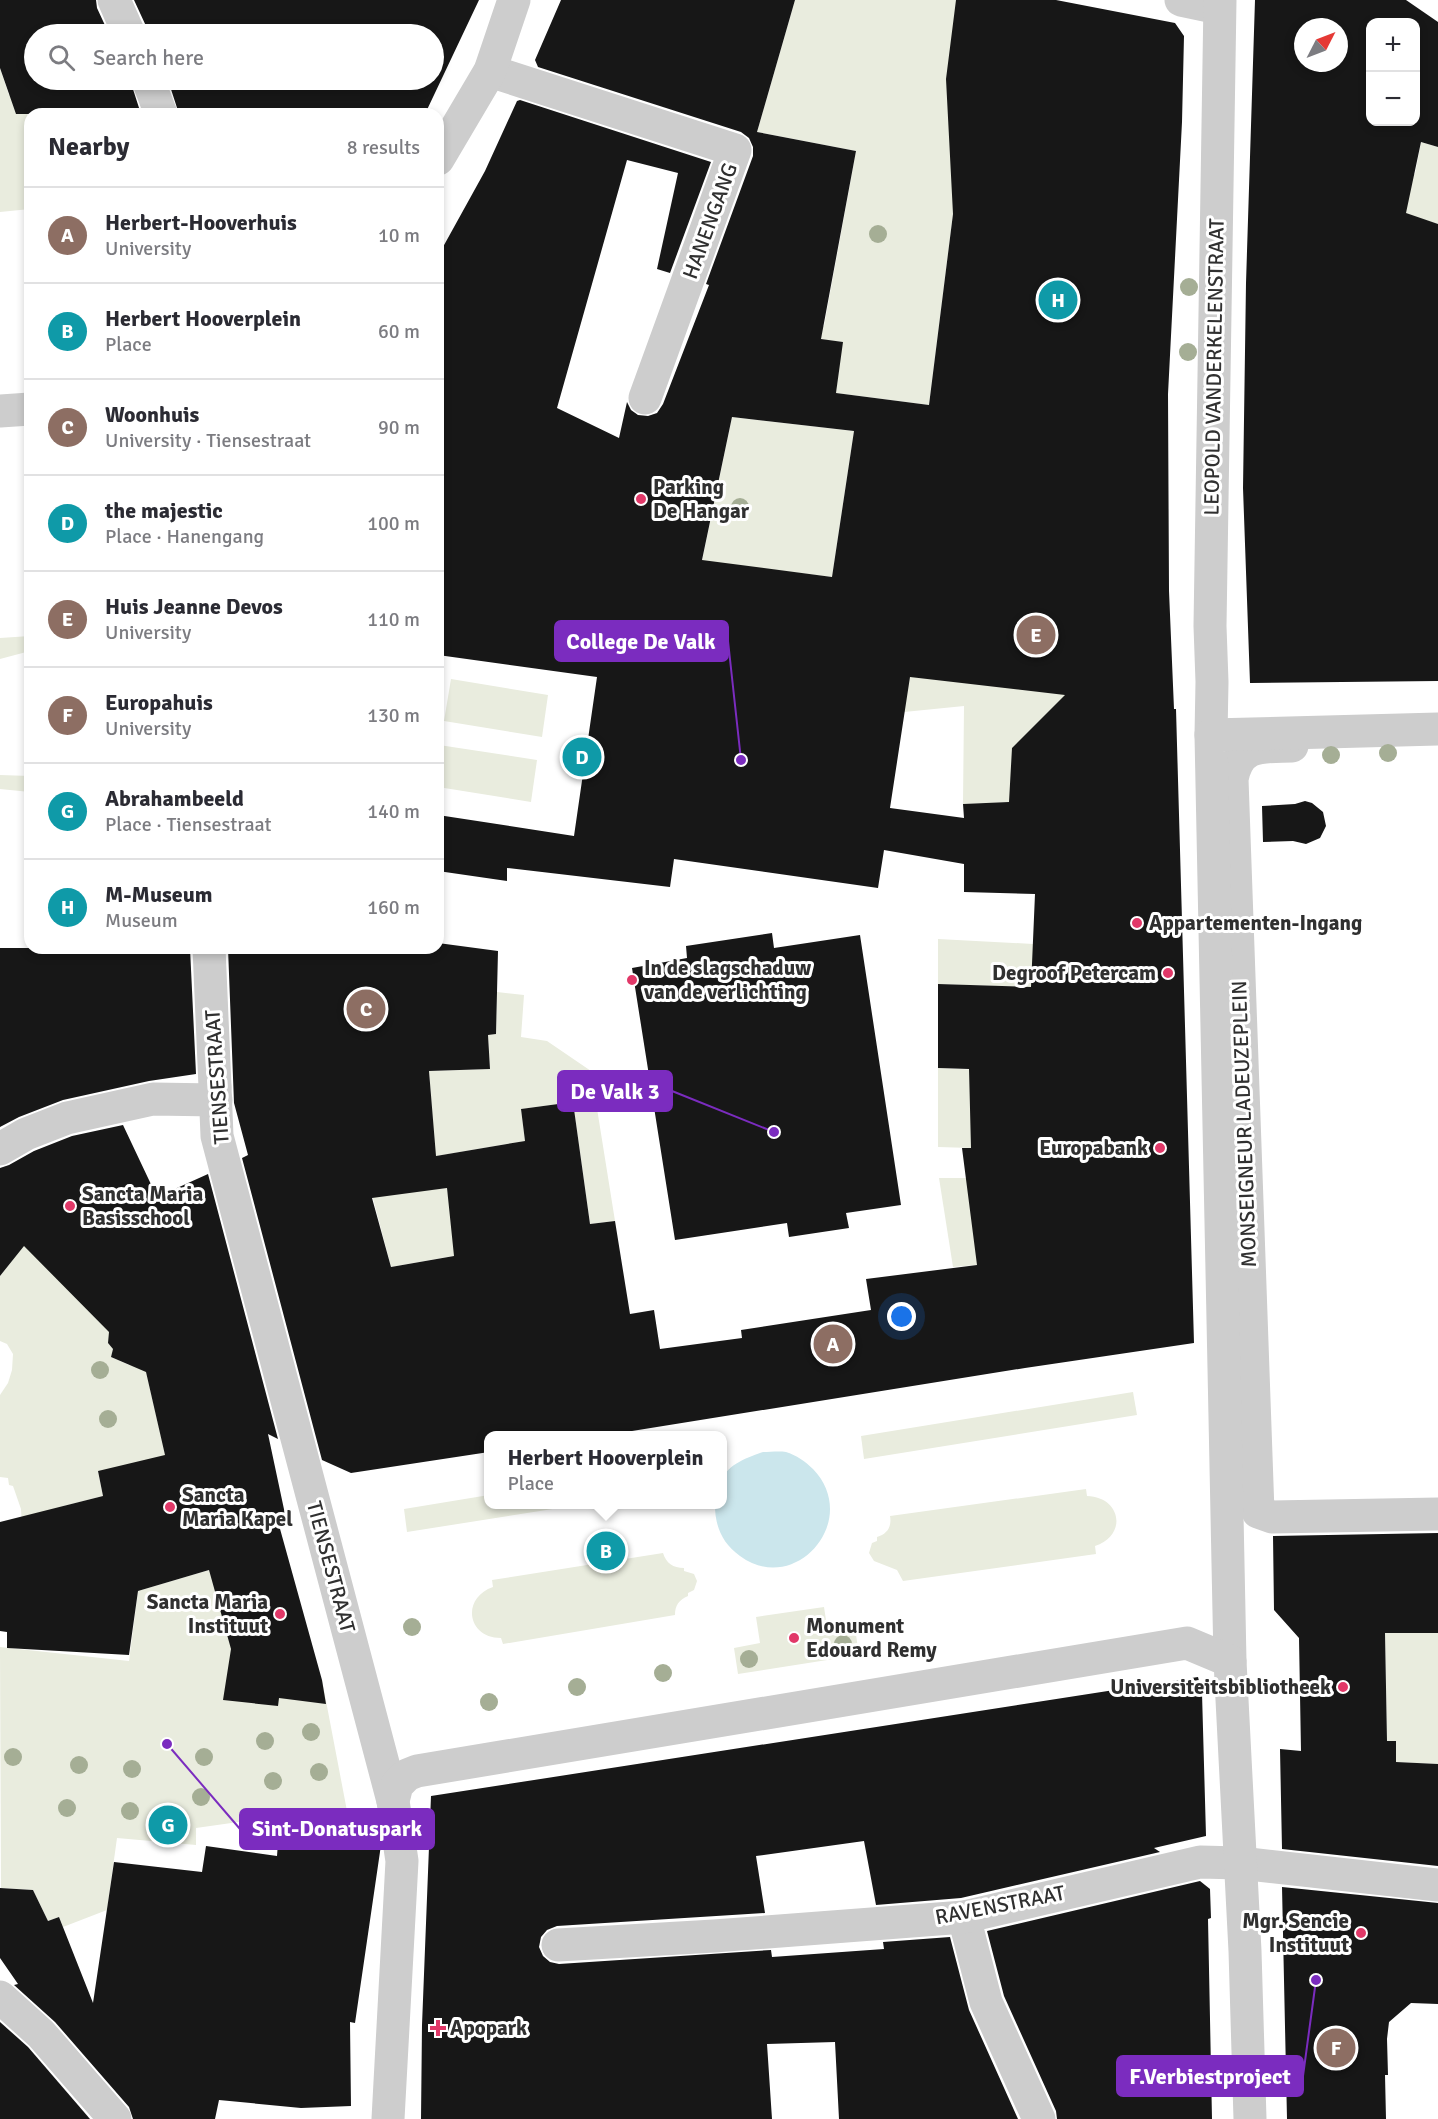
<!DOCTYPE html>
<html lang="en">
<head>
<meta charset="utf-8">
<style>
	body { margin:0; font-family:Signika,sans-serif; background:#f2f2f3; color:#2b2b33 }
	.controls { position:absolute; right:18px; top:18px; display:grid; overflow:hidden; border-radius:12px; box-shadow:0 3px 9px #0003 }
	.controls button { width:54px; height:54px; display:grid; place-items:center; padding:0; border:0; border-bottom:2px solid #e1e1e2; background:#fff; color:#2b2b33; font:30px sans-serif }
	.compass { position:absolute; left:1294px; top:18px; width:54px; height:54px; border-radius:50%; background:#fff; box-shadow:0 3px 9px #0003; rotate:48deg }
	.you { position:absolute; left:902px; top:1317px; width:21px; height:21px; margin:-15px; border:4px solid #fff; border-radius:50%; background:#1a73e8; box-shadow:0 0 0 9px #1a73e833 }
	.badge { display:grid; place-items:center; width:39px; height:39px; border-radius:50%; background:#7c3aed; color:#fff; font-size:20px; font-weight:700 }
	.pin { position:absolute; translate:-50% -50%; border:3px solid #fff; box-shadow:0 2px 6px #0006 }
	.popup { position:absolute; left:484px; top:1431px; width:243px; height:78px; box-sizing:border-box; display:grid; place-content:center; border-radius:12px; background:#fff; filter:drop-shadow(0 2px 4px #0005); font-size:20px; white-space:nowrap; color:#7c7c81 }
	.popup b { font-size:22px; color:#2b2b33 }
	.popup::after { content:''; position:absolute; left:50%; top:100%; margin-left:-12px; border:12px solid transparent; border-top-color:#fff }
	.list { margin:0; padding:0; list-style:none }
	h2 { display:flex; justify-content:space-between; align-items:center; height:78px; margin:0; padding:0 24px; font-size:26px }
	h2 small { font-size:20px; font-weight:400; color:#7c7c81 }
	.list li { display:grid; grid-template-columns:39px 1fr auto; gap:18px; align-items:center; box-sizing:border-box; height:96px; padding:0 24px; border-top:2px solid #e1e1e2 }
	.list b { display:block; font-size:22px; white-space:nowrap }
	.list p { margin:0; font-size:20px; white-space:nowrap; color:#7c7c81 }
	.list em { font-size:20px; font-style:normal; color:#7c7c81 }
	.icon { flex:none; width:33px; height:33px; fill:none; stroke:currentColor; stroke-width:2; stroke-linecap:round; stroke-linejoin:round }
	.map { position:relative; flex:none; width:1438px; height:2119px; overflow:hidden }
	.search { position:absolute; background:#fff; box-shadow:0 3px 9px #0003; left:24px; top:24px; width:420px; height:66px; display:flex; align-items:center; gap:15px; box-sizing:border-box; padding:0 21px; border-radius:33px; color:#7c7c81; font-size:22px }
	.panel { position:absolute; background:#fff; box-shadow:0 3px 9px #0003; left:24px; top:108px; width:420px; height:846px; border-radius:18px }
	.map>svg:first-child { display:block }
	.green { fill:#e9ecde }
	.water { fill:#cbe6ec }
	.building { fill:#171717; fill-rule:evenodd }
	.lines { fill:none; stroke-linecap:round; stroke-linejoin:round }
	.pedestrian { stroke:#cdcdcd; stroke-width:33 }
	.minor { stroke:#cdcdcd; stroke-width:33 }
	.tertiary { stroke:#cdcdcd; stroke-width:33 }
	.tree { fill:#a5ae95 }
	.poi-dot { fill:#e13868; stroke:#fff; stroke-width:2 }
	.labels { text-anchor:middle; stroke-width:6; stroke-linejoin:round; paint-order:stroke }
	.street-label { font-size:21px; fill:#303030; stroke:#fff }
	.poi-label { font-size:21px; font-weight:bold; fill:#303030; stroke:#fff; text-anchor:start }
	.leader { fill:none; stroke:#7b2cbf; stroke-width:2 }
	.callout-dot { fill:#7b2cbf; stroke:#fff; stroke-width:2 }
	.callout { fill:#7b2cbf; stroke:#7b2cbf; stroke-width:2 }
	.callout-label { font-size:22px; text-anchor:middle; font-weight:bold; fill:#fff }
</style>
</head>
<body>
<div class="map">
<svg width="1438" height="2119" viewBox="0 0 1438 2119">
	<rect width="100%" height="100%" fill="#fff"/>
	<!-- green -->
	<g class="green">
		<polygon points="795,0 957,0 953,214 929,405 836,393 842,342 765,332 824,326 856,151 757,132"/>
		<polygon points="0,68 9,95 19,91 30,122 30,209 0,212"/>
		<polygon points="1421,142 1438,147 1438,224 1405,214 1385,168 1415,174"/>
		<polygon points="732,417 854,431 832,577 702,561"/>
		<polygon points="30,636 30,651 0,659 0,638"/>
		<polygon points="704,650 1074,684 1067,800 963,804 964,706 904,712"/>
		<polygon points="451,679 548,695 542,737 444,721"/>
		<polygon points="439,745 537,760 531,802 438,787"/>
		<polygon points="0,775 30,776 30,792 0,789"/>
		<polygon points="938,939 1033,944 1084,989 938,984"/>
		<polygon points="497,992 524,995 521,1037 547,1041 591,1071 615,1221 590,1224 573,1102 521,1109 525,1141 425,1158 427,1190 447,1188 448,1195 539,1241 391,1267 365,1168 433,1126 429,1071 490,1069 488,1035 496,1034"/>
		<polygon points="938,1068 1085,1075 971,1148 938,1147"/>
		<polygon points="939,1178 989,1178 977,1265 953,1267"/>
		<polygon points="28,1240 162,1310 108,1343 113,1349 111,1357 129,1365 145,1367 169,1471 98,1471 103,1496 64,1506 51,1527 23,1544 21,1509 13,1486 9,1485 8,1478 0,1477 0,1395 8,1383 12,1370 13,1354 7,1344 0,1341 0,1276"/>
		<polygon points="1133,1392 1137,1415 864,1459 861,1436"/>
		<path d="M1086 1489 1087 1496C1121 1497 1128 1535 1095 1546L1096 1554 903 1581 897 1570 874 1561 869 1553 872 1543 877 1541V1537C887 1534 892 1527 890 1516Z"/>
		<polygon points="489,1495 489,1504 578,1505 407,1532 404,1509"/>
		<path d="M663 1553C666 1563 673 1568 684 1568V1571L694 1574 697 1581 694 1590 688 1593V1596C679 1600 675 1605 675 1615L503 1644 501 1638C467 1638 461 1598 493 1587L492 1580Z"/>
		<polygon points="209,1570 295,1678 322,1680 347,1811 307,1814 307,1817 280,1816 196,1828 196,1845 117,1838 107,1910 63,1927 59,1917 48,1921 33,1890 1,1888 0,1647 129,1661 138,1591"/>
		<polygon points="824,1607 828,1633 855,1628 859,1655 738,1674 734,1648 760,1643 756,1617"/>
		<polygon points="1385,1633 1438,1633 1438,1764 1396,1762 1396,1741 1387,1741"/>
	</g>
	<!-- water -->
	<path class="water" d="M763 1452C770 1452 779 1451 786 1452 796 1455 806 1462 813 1469 862 1520 795 1597 740 1556 722 1543 715 1526 715 1505L723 1504C723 1497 721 1487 723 1479 726 1465 751 1456 763 1452Z"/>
	<!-- building -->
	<g class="building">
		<polygon points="0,0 96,0 97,8 109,34 34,34 34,80 130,80 141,114 16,114 0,68"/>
		<polygon points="134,0 479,0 425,114 179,114 168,80 434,80 434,34 147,34 146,26"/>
		<path d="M561 0H795L757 132 856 151 821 339 843 342 836 393 929 405 953 214 946 79 956 0H1056L1175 23 1184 36 1182 122 1168 394 1169 591 1174 709H1176L1194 1343 1025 1368 601 1436H489V1452L351 1473 322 1460 242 1158 248 1155 234 1103 228 948H438V943L498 951 496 1034 488 1035 490 1069 429 1071 436 1156 525 1141 521 1109 573 1102 590 1224 615 1221 630 1314 654 1310 660 1349 742 1338 741 1330 871 1310 866 1279 977 1265 962 1148H971L969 1069 938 1068V984L1031 987 1035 894 964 892V864L884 850 878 888 674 859 670 887 507 868V881L438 871V815L574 836 597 677 438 655V256L485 171 517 101 520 100 711 162 670 273 657 269 678 173 627 160 557 408 619 438 627 402 631 410 638 415 648 416 657 413 663 404 709 285 706 284 753 156V147L749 138 741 132 538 67 535 60ZM732 417 854 431 832 577 702 560ZM910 677 1065 695 1012 748 1009 802 963 804 964 818 890 808ZM447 1188 454 1256 391 1267 372 1198Z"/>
		<path d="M1255 0H1406L1438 22V147L1421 142 1406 213 1438 224V681L1250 683 1243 488 1246 283ZM1371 22H1416V122H1371ZM1303 27H1339V63H1303Z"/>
		<polygon points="1305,801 1312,803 1323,812 1326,826 1320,838 1306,844 1293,841 1263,842 1262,806 1295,804"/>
		<polygon points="772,933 774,948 860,935 901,1205 846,1213 849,1228 789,1237 787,1223 675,1240 632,968 687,958 686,946"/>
		<polygon points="0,948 190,948 196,1074 149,1081 63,1100 19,1117 0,1127"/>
		<polygon points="123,1125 157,1197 208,1174 278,1439 268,1434 285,1514 277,1518 322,1680 326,1704 279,1698 278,1706 223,1700 231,1649 209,1570 138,1591 129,1655 7,1648 7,1632 0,1631 0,1522 103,1496 98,1471 165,1455 146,1372 111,1357 113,1349 108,1343 109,1332 24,1246 0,1276 0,1168 9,1165 34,1151 72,1136"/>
		<polygon points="1438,1533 1438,1633 1385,1633 1387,1741 1396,1741 1396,1762 1438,1764 1438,1866 1282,1849 1280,1749 1301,1751 1299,1638 1274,1610 1273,1536"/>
		<polygon points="1198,1677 1202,1693 1206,1836 1154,1848 1160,1852 961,1898 876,1905 864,1841 756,1856 765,1913 557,1926 547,1930 541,1937 539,1947 543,1956 550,1962 559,1964 771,1950 772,1957 884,1949 883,1942 950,1937 969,2010 1018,2119 839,2119 835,2042 767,2044 772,2119 421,2119 422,2025 431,1796"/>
		<polygon points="307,1815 376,1817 381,1845 355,2023 350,2022 351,2106 301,2108 219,2100 215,2119 133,2119 129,2107 55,2022 14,1985 18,1984 0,1958 0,1888 33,1890 48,1921 59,1917 93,2003 114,1862 202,1872 206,1846 277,1856 280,1816 307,1816"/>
		<polygon points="1200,1881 1210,1889 1211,1918 1208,1919 1212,2119 1057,2119 1056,2111 1004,1996 987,1931"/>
		<polygon points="1282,1887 1438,1903 1438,2004 1411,2003 1389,2022 1387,2039 1388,2075 1385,2075 1386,2119 1287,2119"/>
		<polygon points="0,2022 28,2047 90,2119 0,2119"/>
	</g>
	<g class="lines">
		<!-- pedestrian -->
		<g class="pedestrian">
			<polyline points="114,0 129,34"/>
			<polyline points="1181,0 1219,8"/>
			<polyline points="490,71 735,150 645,398"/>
			<polyline points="148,80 161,114"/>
			<polyline points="438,159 490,71 514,0"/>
			<polyline points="0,411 30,409"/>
			<polyline points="1211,735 1212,682 1210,626 1220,0"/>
			<path d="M1292 746C1262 747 1239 743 1232 779L1258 1512 1272 1517 1438 1514"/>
			<polyline points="209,948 215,1087"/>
		</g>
		<!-- minor -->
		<g class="minor">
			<polyline points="215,1087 217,1136 393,1801"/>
			<polyline points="0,1149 26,1134 67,1118 153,1099 216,1100"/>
			<polyline points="1230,1661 1211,735 1438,729"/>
			<polyline points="964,1917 986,2002 1039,2119"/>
			<polyline points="558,1945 714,1936 964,1917 1200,1862 1240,1863 1438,1885"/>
			<polyline points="0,1997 41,2034 115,2119"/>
		</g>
		<!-- tertiary -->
		<polyline class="tertiary" points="388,2119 402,1861 393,1801 397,1785 407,1775 417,1771 1187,1643 1230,1661 1245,1951 1250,2119"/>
	</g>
	<!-- trees -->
	<g class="tree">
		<circle cx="878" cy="234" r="9"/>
		<circle cx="1189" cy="287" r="9"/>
		<circle cx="1188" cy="352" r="9"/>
		<circle cx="740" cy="507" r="9"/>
		<circle cx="1388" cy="753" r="9"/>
		<circle cx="1331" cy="755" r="9"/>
		<circle cx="100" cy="1370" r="9"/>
		<circle cx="108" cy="1419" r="9"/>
		<circle cx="412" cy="1627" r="9"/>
		<circle cx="843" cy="1644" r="9"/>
		<circle cx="749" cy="1659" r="9"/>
		<circle cx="663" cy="1673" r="9"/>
		<circle cx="577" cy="1687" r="9"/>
		<circle cx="489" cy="1702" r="9"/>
		<circle cx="311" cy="1732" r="9"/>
		<circle cx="265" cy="1741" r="9"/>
		<circle cx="13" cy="1757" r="9"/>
		<circle cx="204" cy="1757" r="9"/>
		<circle cx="79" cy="1765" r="9"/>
		<circle cx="132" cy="1769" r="9"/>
		<circle cx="319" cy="1772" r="9"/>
		<circle cx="273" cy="1781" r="9"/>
		<circle cx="201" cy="1797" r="9"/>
		<circle cx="67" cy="1808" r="9"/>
		<circle cx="130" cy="1811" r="9"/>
	</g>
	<!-- markers -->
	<g class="poi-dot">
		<circle cx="641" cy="499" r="6"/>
		<circle cx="1137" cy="923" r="6"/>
		<circle cx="1168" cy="973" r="6"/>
		<circle cx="632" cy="980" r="6"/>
		<circle cx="1160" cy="1148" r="6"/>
		<circle cx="70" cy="1206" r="6"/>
		<circle cx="170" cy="1507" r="6"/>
		<circle cx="280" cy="1614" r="6"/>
		<circle cx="794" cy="1638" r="6"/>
		<circle cx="1343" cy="1687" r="6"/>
		<circle cx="1361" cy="1933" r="6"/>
		<path d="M435 2019h6v6h6v6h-6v6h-6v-6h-6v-6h6z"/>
	</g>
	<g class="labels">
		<!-- street labels -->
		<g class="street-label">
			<text transform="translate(710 221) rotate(-70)" y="7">HANENGANG</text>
			<text transform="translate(1214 367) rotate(-89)" y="7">LEOPOLD VANDERKELENSTRAAT</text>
			<text transform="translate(217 1077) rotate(-94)" y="7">TIENSESTRAAT</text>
			<text transform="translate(1244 1124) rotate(-92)" y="7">MONSEIGNEUR LADEUZEPLEIN</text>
			<text transform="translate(331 1567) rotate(75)" y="7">TIENSESTRAAT</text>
			<text transform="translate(1000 1905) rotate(-11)" y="7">RAVENSTRAAT</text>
		</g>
		<!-- poi labels -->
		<g class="poi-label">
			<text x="653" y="494">Parking<tspan x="653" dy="24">De Hangar</tspan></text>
			<text x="1149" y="930">Appartementen-Ingang</text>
			<text x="644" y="975">In de slagschaduw<tspan x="644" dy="24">van de verlichting</tspan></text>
			<text x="1156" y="980" text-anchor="end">Degroof Petercam</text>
			<text x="1148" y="1155" text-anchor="end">Europabank</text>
			<text x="82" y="1201">Sancta Maria<tspan x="82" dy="24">Basisschool</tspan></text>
			<text x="182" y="1502">Sancta<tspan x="182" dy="24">Maria Kapel</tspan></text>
			<text x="268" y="1609" text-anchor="end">Sancta Maria<tspan x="268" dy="24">Instituut</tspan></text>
			<text x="806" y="1633">Monument<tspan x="806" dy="24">Edouard Remy</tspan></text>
			<text x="1331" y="1694" text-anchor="end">Universiteitsbibliotheek</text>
			<text x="1349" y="1928" text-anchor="end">Mgr. Sencie<tspan x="1349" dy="24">Instituut</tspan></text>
			<text x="450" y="2035">Apopark</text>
		</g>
	</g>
	<!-- callouts -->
	<path class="leader" d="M741 760L728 641M774 1132L672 1091M167 1744L240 1829M1316 1980L1303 2076"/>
	<g class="callout-dot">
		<circle cx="741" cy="760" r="6"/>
		<circle cx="774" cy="1132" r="6"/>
		<circle cx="167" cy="1744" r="6"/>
		<circle cx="1316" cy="1980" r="6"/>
	</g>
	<g class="callout">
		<rect x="555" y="621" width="173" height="40" rx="6"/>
		<rect x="558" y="1071" width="114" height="40" rx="6"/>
		<rect x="240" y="1809" width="194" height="40" rx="6"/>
		<rect x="1117" y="2056" width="186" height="40" rx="6"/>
	</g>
	<g class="callout-label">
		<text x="641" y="649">College De Valk</text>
		<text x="615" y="1099">De Valk 3</text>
		<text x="337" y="1836">Sint-Donatuspark</text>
		<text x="1210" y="2084">F.Verbiestproject</text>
	</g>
</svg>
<div class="controls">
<button>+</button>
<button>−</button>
</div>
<svg class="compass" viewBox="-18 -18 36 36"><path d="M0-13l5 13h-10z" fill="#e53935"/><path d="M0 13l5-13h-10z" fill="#7c7c81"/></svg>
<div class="you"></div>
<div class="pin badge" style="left:833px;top:1344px;background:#8d6e63">A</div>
<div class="pin badge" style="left:606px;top:1551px;background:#0f9aa8">B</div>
<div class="popup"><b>Herbert Hooverplein</b>Place</div>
<div class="pin badge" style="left:366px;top:1009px;background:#8d6e63">C</div>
<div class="pin badge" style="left:582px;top:757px;background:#0f9aa8">D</div>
<div class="pin badge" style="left:1036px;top:635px;background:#8d6e63">E</div>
<div class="pin badge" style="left:1336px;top:2048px;background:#8d6e63">F</div>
<div class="pin badge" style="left:168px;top:1825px;background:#0f9aa8">G</div>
<div class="pin badge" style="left:1058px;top:300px;background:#0f9aa8">H</div>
<div class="search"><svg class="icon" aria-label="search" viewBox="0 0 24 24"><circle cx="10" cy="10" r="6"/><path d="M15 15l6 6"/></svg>Search here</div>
<section class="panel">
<h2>Nearby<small>8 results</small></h2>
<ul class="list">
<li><span class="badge" style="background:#8d6e63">A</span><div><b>Herbert-Hooverhuis</b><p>University</p></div><em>10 m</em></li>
<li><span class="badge" style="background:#0f9aa8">B</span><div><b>Herbert Hooverplein</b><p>Place</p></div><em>60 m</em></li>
<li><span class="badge" style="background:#8d6e63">C</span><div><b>Woonhuis</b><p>University · Tiensestraat</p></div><em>90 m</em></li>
<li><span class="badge" style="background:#0f9aa8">D</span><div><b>the majestic</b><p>Place · Hanengang</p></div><em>100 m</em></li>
<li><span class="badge" style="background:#8d6e63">E</span><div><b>Huis Jeanne Devos</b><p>University</p></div><em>110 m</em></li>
<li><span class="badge" style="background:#8d6e63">F</span><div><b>Europahuis</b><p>University</p></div><em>130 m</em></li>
<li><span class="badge" style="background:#0f9aa8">G</span><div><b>Abrahambeeld</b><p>Place · Tiensestraat</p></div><em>140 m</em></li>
<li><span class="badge" style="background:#0f9aa8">H</span><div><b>M-Museum</b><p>Museum</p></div><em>160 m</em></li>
</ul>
</section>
</div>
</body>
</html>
